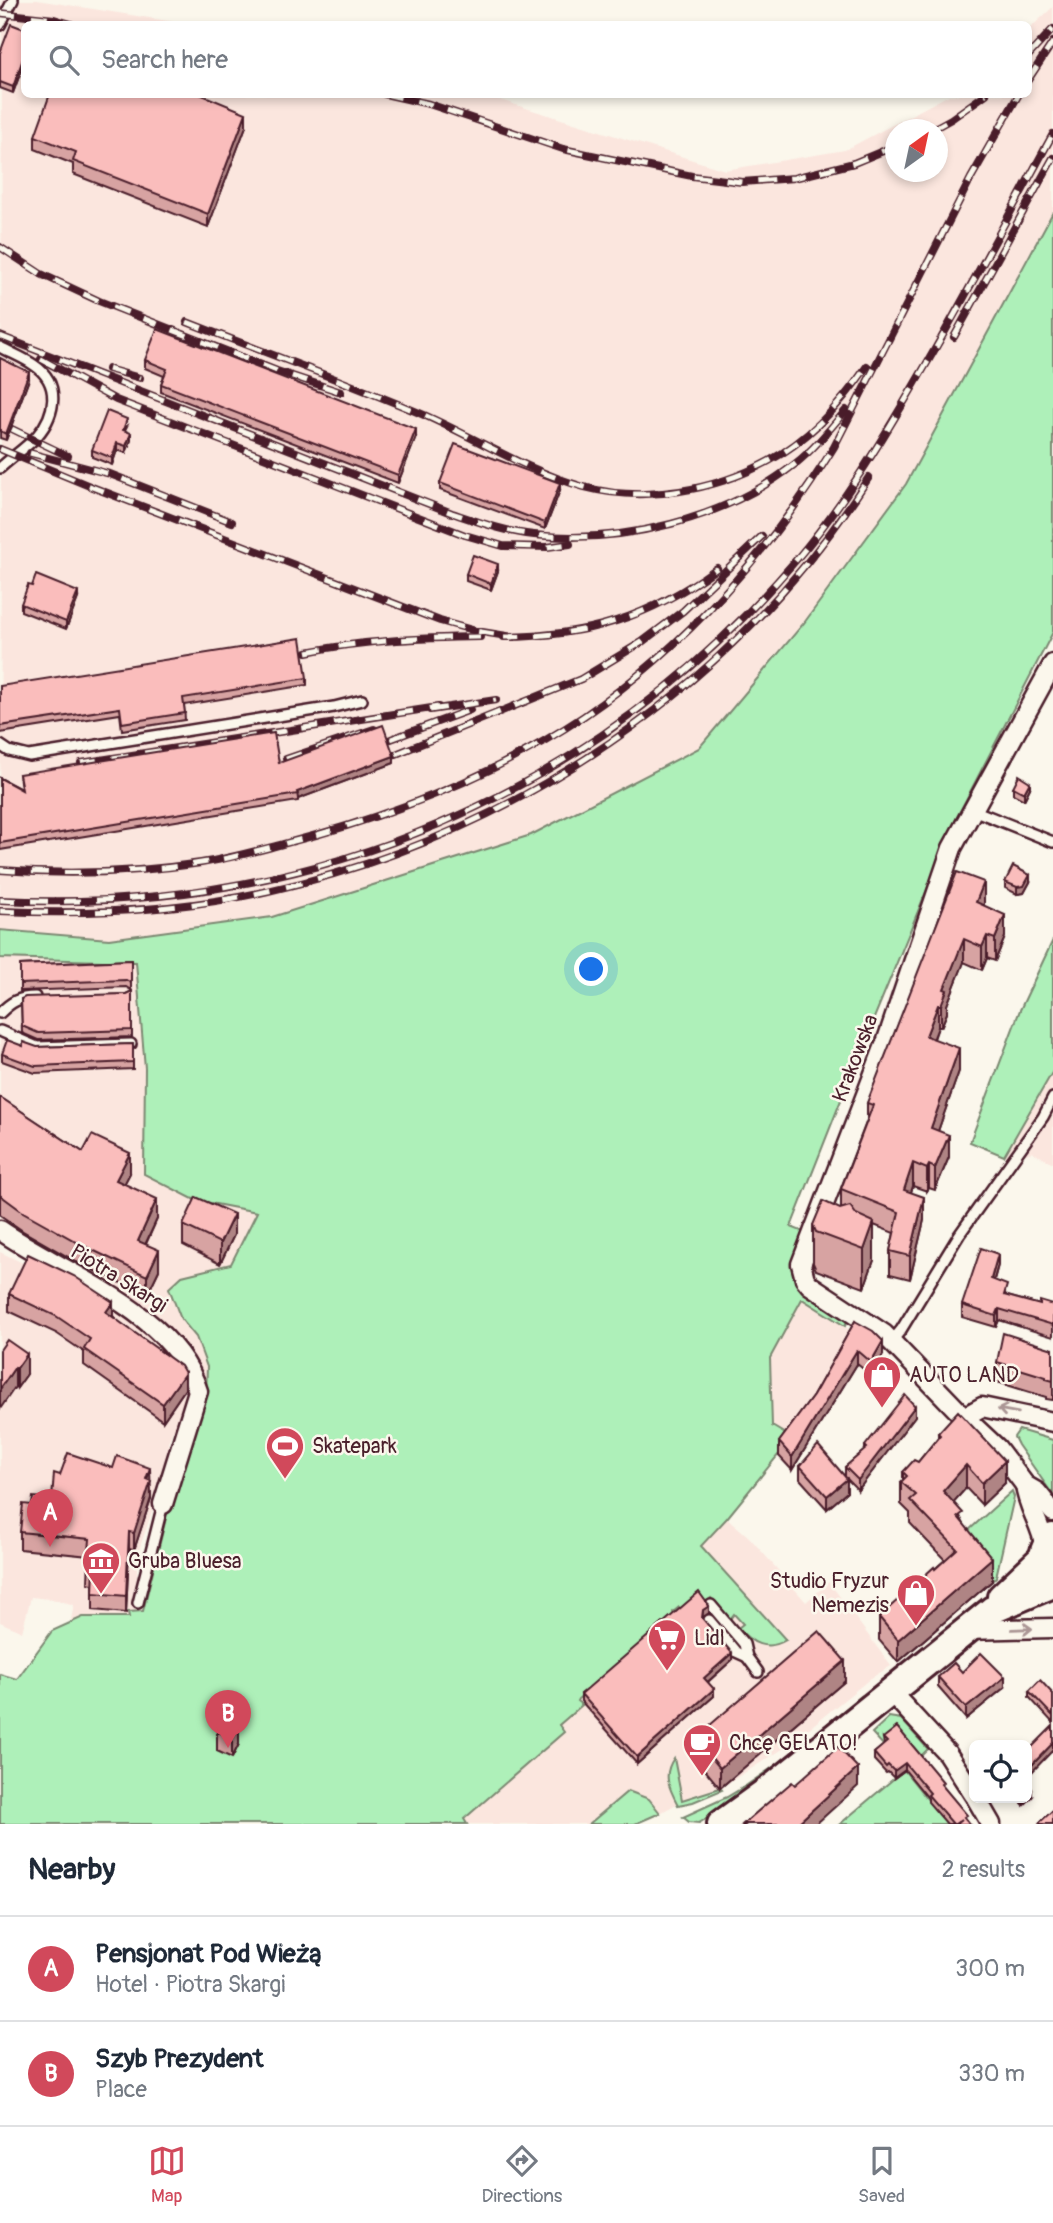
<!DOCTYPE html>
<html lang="en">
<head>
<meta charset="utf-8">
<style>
	body { margin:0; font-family:Pangolin,sans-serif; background:#f2f2f3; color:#1f2937 }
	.controls { position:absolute; right:21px; bottom:21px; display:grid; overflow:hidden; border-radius:10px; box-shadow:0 4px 10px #0003 }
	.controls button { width:63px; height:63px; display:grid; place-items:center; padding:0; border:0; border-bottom:2px solid #e0e1e3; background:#fff; color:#1f2937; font:35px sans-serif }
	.compass { position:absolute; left:885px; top:119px; width:63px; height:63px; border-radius:50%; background:#fff; box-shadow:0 4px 10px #0003; rotate:33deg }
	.you { position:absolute; left:592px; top:970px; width:24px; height:24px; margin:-18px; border:5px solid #fff; border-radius:50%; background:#1a73e8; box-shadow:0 0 0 10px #1a73e833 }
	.badge { display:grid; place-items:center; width:46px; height:46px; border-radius:50%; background:#d1495b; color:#fff; font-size:23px; font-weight:700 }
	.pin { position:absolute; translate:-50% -58px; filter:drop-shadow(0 2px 4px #0008) }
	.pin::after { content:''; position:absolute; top:37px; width:24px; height:21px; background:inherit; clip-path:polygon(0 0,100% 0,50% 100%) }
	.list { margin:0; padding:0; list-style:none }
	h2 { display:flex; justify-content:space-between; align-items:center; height:91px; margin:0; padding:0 28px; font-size:30px }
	h2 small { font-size:23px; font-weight:400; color:#747a83 }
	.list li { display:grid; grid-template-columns:46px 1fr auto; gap:21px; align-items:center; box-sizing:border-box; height:105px; padding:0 28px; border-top:2px solid #e0e1e3 }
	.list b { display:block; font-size:26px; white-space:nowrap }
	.list p { margin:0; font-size:23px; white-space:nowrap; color:#747a83 }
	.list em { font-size:23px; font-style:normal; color:#747a83 }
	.icon { flex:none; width:38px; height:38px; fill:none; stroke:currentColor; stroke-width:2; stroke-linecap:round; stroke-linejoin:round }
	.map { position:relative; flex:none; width:1053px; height:1824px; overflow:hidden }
	.search { position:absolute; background:#fff; box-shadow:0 4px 10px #0003; left:21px; right:21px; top:21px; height:77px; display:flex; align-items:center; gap:18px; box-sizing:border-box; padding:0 24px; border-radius:10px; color:#747a83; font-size:26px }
	.sheet { height:301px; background:#fff }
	nav { display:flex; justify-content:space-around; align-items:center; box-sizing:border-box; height:98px; border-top:2px solid #e0e1e3; background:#fff; font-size:19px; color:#747a83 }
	nav a { display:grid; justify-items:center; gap:4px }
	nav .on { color:#d1495b }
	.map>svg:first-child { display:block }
	.built { fill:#fbe6de; fill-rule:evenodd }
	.green { fill:#aef0b9; stroke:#7c8872; stroke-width:2 }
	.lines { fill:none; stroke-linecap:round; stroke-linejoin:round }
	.lane-casing { stroke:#4a1f2b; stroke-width:14 }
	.street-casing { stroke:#4a1f2b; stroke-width:23 }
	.secondary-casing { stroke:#4a1f2b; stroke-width:32 }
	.lane { stroke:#fbf7ec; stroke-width:9 }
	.street { stroke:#fbf7ec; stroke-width:18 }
	.secondary { stroke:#fbf7ec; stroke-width:26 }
	.rail-casing { stroke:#4a1f2b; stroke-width:8 }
	.rail { stroke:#fbf7ec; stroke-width:5; stroke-dasharray:16; stroke-linecap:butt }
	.wall { fill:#d7a3a2; stroke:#4a1f2b; stroke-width:2 }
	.shaded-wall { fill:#af8484; stroke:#4a1f2b; stroke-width:2 }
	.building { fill:#fabdbc; stroke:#4a1f2b; stroke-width:2 }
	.oneway { stroke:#ab9695 }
	.labels { text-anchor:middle; stroke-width:5; stroke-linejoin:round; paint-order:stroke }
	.street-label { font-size:21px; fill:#4a1f2b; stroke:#fbf7ec }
	.poi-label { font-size:21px; fill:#4a1f2b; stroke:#fbf7ec; text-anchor:start }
</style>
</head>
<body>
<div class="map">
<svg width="1053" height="1824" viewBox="0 0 1053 1824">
	<rect width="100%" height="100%" fill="#fbf7ec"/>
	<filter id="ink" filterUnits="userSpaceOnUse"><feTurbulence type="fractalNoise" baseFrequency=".0143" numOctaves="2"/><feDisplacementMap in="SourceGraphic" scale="14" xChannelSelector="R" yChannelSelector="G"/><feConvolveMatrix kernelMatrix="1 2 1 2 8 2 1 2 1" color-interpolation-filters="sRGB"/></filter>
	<g filter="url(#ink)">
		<!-- built -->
		<g class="built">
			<path d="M2 0H37L187 24H24V94L484 95 725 170 845 150 949 95 1028 94 1029 29 1053 7V212L906 484 804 623 699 748 531 835 272 917 109 939 0 930ZM895 130H937V172H895Z"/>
			<polygon points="0,958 136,962 145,1068 144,1174 195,1200 257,1212 231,1264 182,1276 181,1319 196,1337 207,1367 206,1396 189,1394 179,1426 173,1430 168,1443 170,1452 162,1474 164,1475 136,1559 140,1610 146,1614 66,1643 74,1605 57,1600 31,1597 22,1632 0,1622 0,1252 27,1265 38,1248 0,1221"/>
			<polygon points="1053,1071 1053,1163 1032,1152 1012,1159 1004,1156"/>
			<polygon points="803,1299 853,1332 792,1438 772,1426 770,1358"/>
			<polygon points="727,1518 749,1537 806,1602 829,1582 891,1666 871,1678 786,1747 720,1788 682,1801 662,1812 594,1824 457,1824 663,1586"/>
		</g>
		<!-- green -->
		<g class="green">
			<path d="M1053 212V632L956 819 858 1057 791 1227 804 1232 794 1263 848 1319 845 1326 802 1299 770 1358 772 1426 792 1438 727 1518 701 1546 786 1640C766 1652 751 1643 738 1628L743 1624 734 1614 730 1619 711 1598 705 1604 681 1609 679 1607 673 1612 674 1615 578 1699 577 1701 582 1705 559 1725 564 1732 464 1819 467 1824H0V1674L17 1679 52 1631 83 1617H129L128 1612 143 1611 169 1506 206 1396 207 1367 196 1337 181 1319 169 1288 182 1276 231 1264 257 1212 195 1200 144 1174 145 1068 136 962 0 958V930L109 939 272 917 531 835 699 748 804 623 906 484Z"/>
			<polygon points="1053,940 1053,1071 1004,1156 970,1142 1020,1010"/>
			<polygon points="1019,1430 1053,1440 1053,1495 1018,1445 1014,1437"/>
			<polygon points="1012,1491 1014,1497 996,1577 992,1581 958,1540"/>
			<polygon points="861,1696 862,1701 732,1803 699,1823 689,1822 683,1817 727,1797 747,1785 786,1758"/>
			<polygon points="889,1717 901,1719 928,1749 918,1759 897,1734 883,1745 872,1733"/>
			<path d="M674 1758 682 1800 720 1788 722 1790 693 1802 678 1805C669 1788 662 1775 674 1758Z"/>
			<polygon points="904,1770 947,1824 840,1824"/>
			<polygon points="628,1791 649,1799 660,1813 635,1824 589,1824"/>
		</g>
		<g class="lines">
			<!-- lane casing -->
			<g class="lane-casing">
				<g id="lane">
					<polyline points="0,25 13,0"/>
					<path d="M0 347C11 353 24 358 34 365 61 383 56 414 37 436 27 447 12 457 0 468"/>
					<polyline points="0,745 9,751 29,756 334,707 362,700"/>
					<polyline points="973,810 1053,842"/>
					<path d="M0 1013C11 1002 19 997 35 997"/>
					<polyline points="0,1031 37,1047 131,1044"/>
					<polyline points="891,1342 901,1330 959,1235 1043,1117 1053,1098"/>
					<polyline points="138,1603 163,1504"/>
					<polyline points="711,1605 744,1644 747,1657 758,1672"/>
					<polyline points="709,1620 736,1652 747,1657"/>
				</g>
			</g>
			<!-- street casing -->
			<g class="street-casing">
				<g id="street">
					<polyline points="1053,664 952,848 887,1040 801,1264 805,1279 810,1285 884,1334 964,1417 997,1448 1025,1485 1037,1492 1053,1512"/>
					<path d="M0 1230C63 1274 174 1312 198 1391L163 1504"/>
					<polyline points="964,1417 982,1407 1053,1422"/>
					<path d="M1025 1485C1027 1507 1042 1525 1045 1548"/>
					<polyline points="965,1630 1053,1628"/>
					<polyline points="890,1691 947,1753 974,1795"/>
					<polyline points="976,1798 991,1824"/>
				</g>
			</g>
			<!-- secondary casing -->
			<g class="secondary-casing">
				<g id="secondary">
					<path d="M1047 1574C1040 1561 1042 1548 1053 1537"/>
					<polyline points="1001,1597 1043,1557"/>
					<polyline points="721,1824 775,1785 992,1610 1053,1584"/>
				</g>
			</g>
			<!-- lane -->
			<use href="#lane" class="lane"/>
			<!-- street -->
			<use href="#street" class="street"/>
			<!-- secondary -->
			<use href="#secondary" class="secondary"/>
			<!-- rail casing -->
			<g class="rail-casing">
				<g id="rail">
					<polyline points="0,13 54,19 71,24"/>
					<polyline points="1028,56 1053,29"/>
					<polyline points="1028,80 1053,42"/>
					<polyline points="385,94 429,104 563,149 692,176 742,182 794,178 854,163 895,146"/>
					<polyline points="931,130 951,119 986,94"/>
					<polyline points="0,247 41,274 99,301 277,371 341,392"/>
					<path d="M187 322C266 353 347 382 424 415 478 439 527 471 584 487 644 503 714 491 769 461 808 440 842 403 867 366"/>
					<path d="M0 336 452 513C479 522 506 532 534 535 623 544 724 520 795 464 814 449 830 429 846 410"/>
					<polyline points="954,337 1053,158"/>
					<polyline points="41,359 116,400 465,535 503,546 547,547 570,544"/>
					<polyline points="108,369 140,378"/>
					<polyline points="12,429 68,456"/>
					<polyline points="0,449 92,487 440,621 476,631 513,637"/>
					<polyline points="30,453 110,474 232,522"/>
					<path d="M504 637C588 636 649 618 717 568"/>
					<path d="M307 652C365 640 421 638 480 637"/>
					<polyline points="430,710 496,700"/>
					<polyline points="391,739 470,710"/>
					<polyline points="396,754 581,679 642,642 683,611 762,536"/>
					<polyline points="286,759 374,729"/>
					<polyline points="81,763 438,707"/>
					<path d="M0 870C66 875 135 873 201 863 228 859 256 851 283 844 388 817 493 777 584 716 686 646 770 551 834 447L971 178 1019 94"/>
					<path d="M0 900C309 915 595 796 796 560 843 505 881 442 917 380 965 299 1008 216 1053 134"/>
					<path d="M0 911C89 915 180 911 268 891 511 837 734 689 869 477"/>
				</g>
			</g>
			<!-- rail -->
			<use href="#rail" class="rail"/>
		</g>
		<!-- wall -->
		<g class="wall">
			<polygon points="24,29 24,63 13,93 0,88 0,53"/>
			<polygon points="246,126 208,227 73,174 73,164 35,149 35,136"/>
			<polygon points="0,358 29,379 6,440 0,438"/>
			<polygon points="145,360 416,437 398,483 161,392 161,384 164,376 145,368"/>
			<polygon points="127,426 125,430 131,440 126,453 117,450 112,465 92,457 92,450"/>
			<polygon points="440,483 560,490 545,529 440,490"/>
			<polygon points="498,571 491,590 466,581 466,574"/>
			<polygon points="78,598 66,629 21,611 21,604"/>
			<polygon points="307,678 307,685 184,705 185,720 122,730 120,714 0,733 0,686"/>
			<polygon points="279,763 394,763 298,799 298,801 0,850 0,778 21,789 19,774"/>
			<polygon points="1013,787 1030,788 1024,800 1013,794"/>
			<polygon points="1005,882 1030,882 1024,893 1017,894 1005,888"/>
			<polygon points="983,905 1005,937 995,961 987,958 982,970 964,962 947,1005 947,1013 941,1027 938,1027 934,1039 959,1071 938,1131 949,1157 935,1190 929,1188 927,1191 913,1186 911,1192 924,1220 910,1279 890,1274 890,1251 894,1233 874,1225 874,1260 864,1288 816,1270 813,1263 813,1225 841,1209 841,1189 867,1122 867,1103"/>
			<polygon points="131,960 131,990 126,987 20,991 20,965"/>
			<polygon points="132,991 132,1037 38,1040 22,1033 21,999 126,994"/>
			<polygon points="133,1044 133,1069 35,1073 2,1061 2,1054 37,1047"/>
			<polygon points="0,1097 83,1152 130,1173 124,1184 157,1219 146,1244 159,1270 147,1295 84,1266 23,1231 0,1215"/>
			<polygon points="183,1225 234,1235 220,1264 183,1245"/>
			<polygon points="998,1265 994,1280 1007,1296 1040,1305 1053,1305 1053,1337 999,1320 996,1327 962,1317 962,1305"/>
			<polygon points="9,1294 113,1316 185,1389 163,1421 84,1365 84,1352 56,1333 9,1311"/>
			<polygon points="855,1321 883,1355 871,1375 857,1364 792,1470 779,1456 779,1442 813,1396"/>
			<polygon points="1053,1349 1053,1400 1046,1399 1046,1397 997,1382 997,1362"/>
			<polygon points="0,1350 27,1374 17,1388 15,1387"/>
			<polygon points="915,1416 858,1490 847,1479 847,1492 827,1509 800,1479 800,1466 845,1476 845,1467 865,1450 865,1446"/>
			<polygon points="938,1433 1005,1483 982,1505 966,1488 953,1502 992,1581 898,1662 879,1640 879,1617 945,1560 910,1523 910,1513 901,1504 901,1482 903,1480 903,1472 918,1462 938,1437"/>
			<polygon points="60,1475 150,1481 151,1498 134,1550 129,1549 126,1613 93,1610 93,1584 88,1583 89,1556 20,1549 20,1532 32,1505 52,1499"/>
			<polygon points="709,1613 703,1617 702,1619 732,1660 708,1682 714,1696 637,1764 581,1701 581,1694"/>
			<polygon points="962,1672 1005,1687 966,1719 938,1687 938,1677"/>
			<polygon points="845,1681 720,1788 695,1758 695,1738"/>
			<polygon points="1029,1691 1053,1694 1053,1723 1029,1697"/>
			<polygon points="239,1724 239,1744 232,1758 217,1751 217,1731"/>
			<polygon points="883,1738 943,1787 970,1824 947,1824 928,1802 928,1798 905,1770 894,1778 888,1772 886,1773 874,1760 874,1753 884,1745"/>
			<polygon points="1032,1797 1024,1805 1017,1798 1027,1798"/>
		</g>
		<!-- shaded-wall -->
		<g class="shaded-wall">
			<polygon points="24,56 24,63 13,93 13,87"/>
			<polygon points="246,113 246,126 208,227 208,214"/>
			<polygon points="29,372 29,379 6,440 6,434"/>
			<polygon points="416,429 416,437 398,483 398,475"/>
			<polygon points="131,433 131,440 126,453 126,446"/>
			<polygon points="117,443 117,450 112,465 112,458"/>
			<polygon points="560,483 560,490 545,529 545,523"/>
			<polygon points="498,564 498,571 491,590 491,584"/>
			<polygon points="78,592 78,598 66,629 66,622"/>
			<polygon points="394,756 394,763 298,799 297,792"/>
			<polygon points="1030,782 1030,788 1024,800 1024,793"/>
			<polygon points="1030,875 1030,882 1024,893 1017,894 1017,887"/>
			<polygon points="984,882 984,905 976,925 976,902"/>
			<polygon points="1005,915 1005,937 995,961 995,939"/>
			<polygon points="987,936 987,958 982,970 982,947"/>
			<polygon points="964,939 964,962 947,1005 947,1013 941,1027 941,1005 944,989"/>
			<polygon points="938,1005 938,1027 926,1058 926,1036"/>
			<polygon points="959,1048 959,1071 931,1151 931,1128"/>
			<polygon points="949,1135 949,1157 935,1190 935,1168"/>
			<polygon points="130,1153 130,1173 116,1200 116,1180"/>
			<polygon points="913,1163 913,1186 904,1213 904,1190"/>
			<polygon points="929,1165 929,1188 927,1191 927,1169"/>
			<polygon points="924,1197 924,1220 910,1279 910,1256"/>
			<polygon points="157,1199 157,1219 138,1260 138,1241"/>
			<polygon points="234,1214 234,1235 220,1264 220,1243"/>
			<polygon points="874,1222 874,1260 864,1288 864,1250"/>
			<polygon points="159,1250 159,1270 147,1295 147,1276"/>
			<polygon points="998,1254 998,1265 991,1290 991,1279"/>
			<polygon points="113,1302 113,1319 106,1312"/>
			<polygon points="999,1309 999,1320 996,1327 996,1316"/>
			<polygon points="883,1341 883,1355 871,1375 871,1362"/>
			<polygon points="857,1350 857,1364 792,1470 792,1457"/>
			<polygon points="27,1354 27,1374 17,1388 17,1368"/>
			<polygon points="15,1367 15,1387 0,1409 0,1389"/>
			<polygon points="185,1373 185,1389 163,1421 163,1404"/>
			<polygon points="915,1406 915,1416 858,1490 858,1480"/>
			<polygon points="1005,1461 1005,1483 982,1505 982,1483"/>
			<polygon points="966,1465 966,1488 943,1514 943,1491"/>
			<polygon points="150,1468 151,1498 134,1550 134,1533"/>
			<polygon points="847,1479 847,1492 827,1509 827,1496"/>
			<polygon points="129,1532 129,1549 126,1613 126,1596"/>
			<polygon points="992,1558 992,1581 898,1662 898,1640"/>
			<polygon points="709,1606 709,1613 703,1617 702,1625 703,1610"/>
			<polygon points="732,1653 732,1660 704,1685 704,1678"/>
			<polygon points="845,1661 845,1681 720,1788 720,1768"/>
			<polygon points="1005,1677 1005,1687 966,1719 966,1708"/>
			<polygon points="714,1689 714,1696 637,1764 637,1757"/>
			<polygon points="239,1724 239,1744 232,1758 232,1738"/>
			<polygon points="1053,1743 1053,1750 1027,1777 1027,1770"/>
			<polygon points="905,1763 905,1770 894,1778 894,1771"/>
			<polygon points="858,1768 858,1786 816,1824 797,1824"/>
			<polygon points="1032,1790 1032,1797 1024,1805 1024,1798 1027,1798 1027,1795"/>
		</g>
		<!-- building -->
		<g class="building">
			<polygon points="11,24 24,29 24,56 13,87 0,82 0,53"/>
			<polygon points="50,94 200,94 246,113 208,214 73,161 76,152 35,136"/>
			<polygon points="157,329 416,429 398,475 161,384 167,369 145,360"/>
			<polygon points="0,358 29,372 6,434 0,431"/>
			<polygon points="107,411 127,419 123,430 131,433 126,446 117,443 112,458 92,450"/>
			<polygon points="455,444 560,483 545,523 440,483"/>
			<polygon points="473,555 498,564 491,584 466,574"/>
			<polygon points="36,575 78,592 66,622 21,604 28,585 32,586"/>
			<polygon points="301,638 307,678 183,698 185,713 122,723 120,708 0,726 0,686"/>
			<polygon points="383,725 394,756 297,792 298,794 0,843 0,778 22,790 19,774 274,733 279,763"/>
			<polygon points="1019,775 1030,782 1024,793 1013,787"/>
			<polygon points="1013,866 1030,875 1024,886 1017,887 1005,882"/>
			<polygon points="957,872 984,882 976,902 1005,915 995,939 987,936 982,947 964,939 944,989 947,990 941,1005 938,1005 926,1036 959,1048 931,1128 949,1135 935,1168 929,1165 927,1169 913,1163 904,1190 924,1197 910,1256 890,1251 899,1212 841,1189 873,1105 867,1103"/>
			<polygon points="131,960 131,983 126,980 20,984 20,965"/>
			<polygon points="132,991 132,1030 38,1033 22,1026 21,999 25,997 126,994"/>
			<polygon points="7,1040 23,1046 23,1042 37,1047 133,1044 133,1062 35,1066 2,1054"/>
			<polygon points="0,1097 83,1152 92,1135 130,1153 116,1180 157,1199 138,1241 159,1250 147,1276 84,1246 23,1212 0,1195"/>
			<polygon points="196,1197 234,1214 220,1243 183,1225"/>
			<polygon points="823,1201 840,1209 850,1206 856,1214 874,1222 864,1250 816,1232 813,1225"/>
			<polygon points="981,1248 998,1254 991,1279 1007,1285 1004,1295 1040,1305 1040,1301 1053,1305 1053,1325 999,1309 996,1316 962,1305"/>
			<polygon points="28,1254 74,1276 113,1302 106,1312 181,1366 185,1373 163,1404 84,1349 90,1339 56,1316 9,1294"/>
			<polygon points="855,1321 873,1331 883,1341 871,1362 857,1350 792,1457 779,1442 813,1396"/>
			<polygon points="1003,1333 1053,1349 1053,1381 1046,1379 1046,1377 997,1362"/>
			<polygon points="7,1340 27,1354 17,1368 15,1367 0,1389 0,1350"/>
			<polygon points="905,1395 915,1406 858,1480 845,1467 867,1448 865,1446"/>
			<polygon points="958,1411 1005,1461 982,1483 966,1465 943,1491 963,1513 958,1517 992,1558 898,1640 879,1617 934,1567 935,1569 957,1549 910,1500 916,1495 901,1482 907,1476 903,1472 914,1460 918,1462 940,1435 938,1433"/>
			<polygon points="818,1445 847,1479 827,1496 800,1466"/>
			<polygon points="68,1453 113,1468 117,1456 150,1468 146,1479 151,1481 134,1533 129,1532 126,1596 93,1593 94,1567 88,1566 90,1539 20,1532 23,1504 32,1505 33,1497 52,1499 54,1473 60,1475"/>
			<polygon points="699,1592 709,1606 703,1610 702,1618 732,1653 704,1678 714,1689 637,1757 581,1694"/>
			<polygon points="819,1631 845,1661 720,1768 695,1738"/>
			<polygon points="981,1653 1005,1677 966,1708 938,1677 954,1663 962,1672"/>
			<polygon points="1040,1680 1053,1694 1053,1716 1029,1691"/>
			<polygon points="224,1717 239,1724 232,1738 217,1731"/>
			<polygon points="1053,1726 1053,1743 1027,1770 1027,1752"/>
			<polygon points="897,1727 943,1782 941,1784 967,1815 964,1817 970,1824 956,1824 962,1819 955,1824 953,1824 928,1795 930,1793 905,1763 894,1771 888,1765 886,1767 874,1753 887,1742 883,1738"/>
			<polygon points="838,1747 858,1768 797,1824 743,1824 792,1782 795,1785"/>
			<polygon points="1027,1784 1032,1790 1027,1795"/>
			<polygon points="1053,1810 1053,1824 1040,1824 1039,1823"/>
		</g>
		<!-- one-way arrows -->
		<defs><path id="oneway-shaft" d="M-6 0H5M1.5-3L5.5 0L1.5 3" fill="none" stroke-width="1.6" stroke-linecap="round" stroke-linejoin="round" transform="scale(1.75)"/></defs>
		<g class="oneway">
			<use href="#oneway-shaft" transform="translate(1008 1411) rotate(-170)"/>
			<use href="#oneway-shaft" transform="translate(1022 1629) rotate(-2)"/>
		</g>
	</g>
	<!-- icons -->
	<defs>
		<g id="shop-pin" transform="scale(2.0125)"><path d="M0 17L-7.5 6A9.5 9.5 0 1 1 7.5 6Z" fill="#d1495b" stroke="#fbf7ec"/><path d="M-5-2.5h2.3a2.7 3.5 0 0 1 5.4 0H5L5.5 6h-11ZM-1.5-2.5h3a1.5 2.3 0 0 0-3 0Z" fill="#fff"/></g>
		<g id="stadium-pin" transform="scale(2.0125)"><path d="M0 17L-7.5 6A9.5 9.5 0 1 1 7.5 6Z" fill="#d1495b" stroke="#fbf7ec"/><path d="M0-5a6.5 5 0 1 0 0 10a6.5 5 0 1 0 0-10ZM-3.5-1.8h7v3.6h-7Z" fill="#fff"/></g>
		<g id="museum-pin" transform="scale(2.0125)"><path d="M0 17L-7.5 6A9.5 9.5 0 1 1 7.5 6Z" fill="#d1495b" stroke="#fbf7ec"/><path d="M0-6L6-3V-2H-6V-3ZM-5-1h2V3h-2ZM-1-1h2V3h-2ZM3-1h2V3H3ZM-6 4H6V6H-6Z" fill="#fff"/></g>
		<g id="supermarket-pin" transform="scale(2.0125)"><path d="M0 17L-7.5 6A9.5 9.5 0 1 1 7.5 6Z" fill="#d1495b" stroke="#fbf7ec"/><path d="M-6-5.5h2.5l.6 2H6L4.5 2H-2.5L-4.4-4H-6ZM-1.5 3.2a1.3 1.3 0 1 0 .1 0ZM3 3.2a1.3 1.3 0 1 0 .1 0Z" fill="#fff"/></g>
		<g id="cafe-pin" transform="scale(2.0125)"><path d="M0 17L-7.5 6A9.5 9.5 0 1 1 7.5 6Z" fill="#d1495b" stroke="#fbf7ec"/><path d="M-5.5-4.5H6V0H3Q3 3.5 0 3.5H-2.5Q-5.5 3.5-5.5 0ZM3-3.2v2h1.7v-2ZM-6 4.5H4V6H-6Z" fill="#fff"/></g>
	</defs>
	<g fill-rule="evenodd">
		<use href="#shop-pin" x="882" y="1375"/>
		<use href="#stadium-pin" x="285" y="1446"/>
		<use href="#museum-pin" x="101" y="1561"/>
		<use href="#shop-pin" x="916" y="1593"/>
		<use href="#supermarket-pin" x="667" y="1638"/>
		<use href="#cafe-pin" x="702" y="1743"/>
	</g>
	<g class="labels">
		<!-- street labels -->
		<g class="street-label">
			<text transform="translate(855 1058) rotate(-69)" y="7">Krakowska</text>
			<text transform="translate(119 1278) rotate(32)" y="7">Piotra Skargi</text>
		</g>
		<!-- poi labels -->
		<g class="poi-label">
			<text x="909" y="1382">AUTO LAND</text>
			<text x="312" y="1453">Skatepark</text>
			<text x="128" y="1568">Gruba Bluesa</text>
			<text x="889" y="1588" text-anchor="end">Studio Fryzur<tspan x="889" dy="24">Nemezis</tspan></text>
			<text x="694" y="1645">Lidl</text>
			<text x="729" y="1750">Chcę GELATO!</text>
		</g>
	</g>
</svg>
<div class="controls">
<button><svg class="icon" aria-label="locate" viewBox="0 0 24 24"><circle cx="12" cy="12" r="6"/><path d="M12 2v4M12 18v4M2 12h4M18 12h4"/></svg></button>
</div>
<svg class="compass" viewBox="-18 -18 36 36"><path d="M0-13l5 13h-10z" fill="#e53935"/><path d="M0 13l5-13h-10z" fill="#747a83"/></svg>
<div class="you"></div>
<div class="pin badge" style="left:50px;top:1547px">A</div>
<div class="pin badge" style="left:228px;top:1748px">B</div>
<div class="search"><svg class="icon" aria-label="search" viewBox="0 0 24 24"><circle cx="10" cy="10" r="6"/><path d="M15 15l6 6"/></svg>Search here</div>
</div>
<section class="sheet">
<h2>Nearby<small>2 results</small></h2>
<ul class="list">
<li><span class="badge">A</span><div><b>Pensjonat Pod Wieżą</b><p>Hotel · Piotra Skargi</p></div><em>300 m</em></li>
<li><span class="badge">B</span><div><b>Szyb Prezydent</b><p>Place</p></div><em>330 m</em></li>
</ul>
</section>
<nav>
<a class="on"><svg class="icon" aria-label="map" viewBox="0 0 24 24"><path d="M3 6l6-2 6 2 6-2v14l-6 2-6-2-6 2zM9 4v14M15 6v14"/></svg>Map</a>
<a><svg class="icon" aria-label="directions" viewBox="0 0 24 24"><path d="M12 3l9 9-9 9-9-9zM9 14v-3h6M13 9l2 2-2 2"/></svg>Directions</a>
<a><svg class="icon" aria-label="saved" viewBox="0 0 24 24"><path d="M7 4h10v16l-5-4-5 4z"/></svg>Saved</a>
</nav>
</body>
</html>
